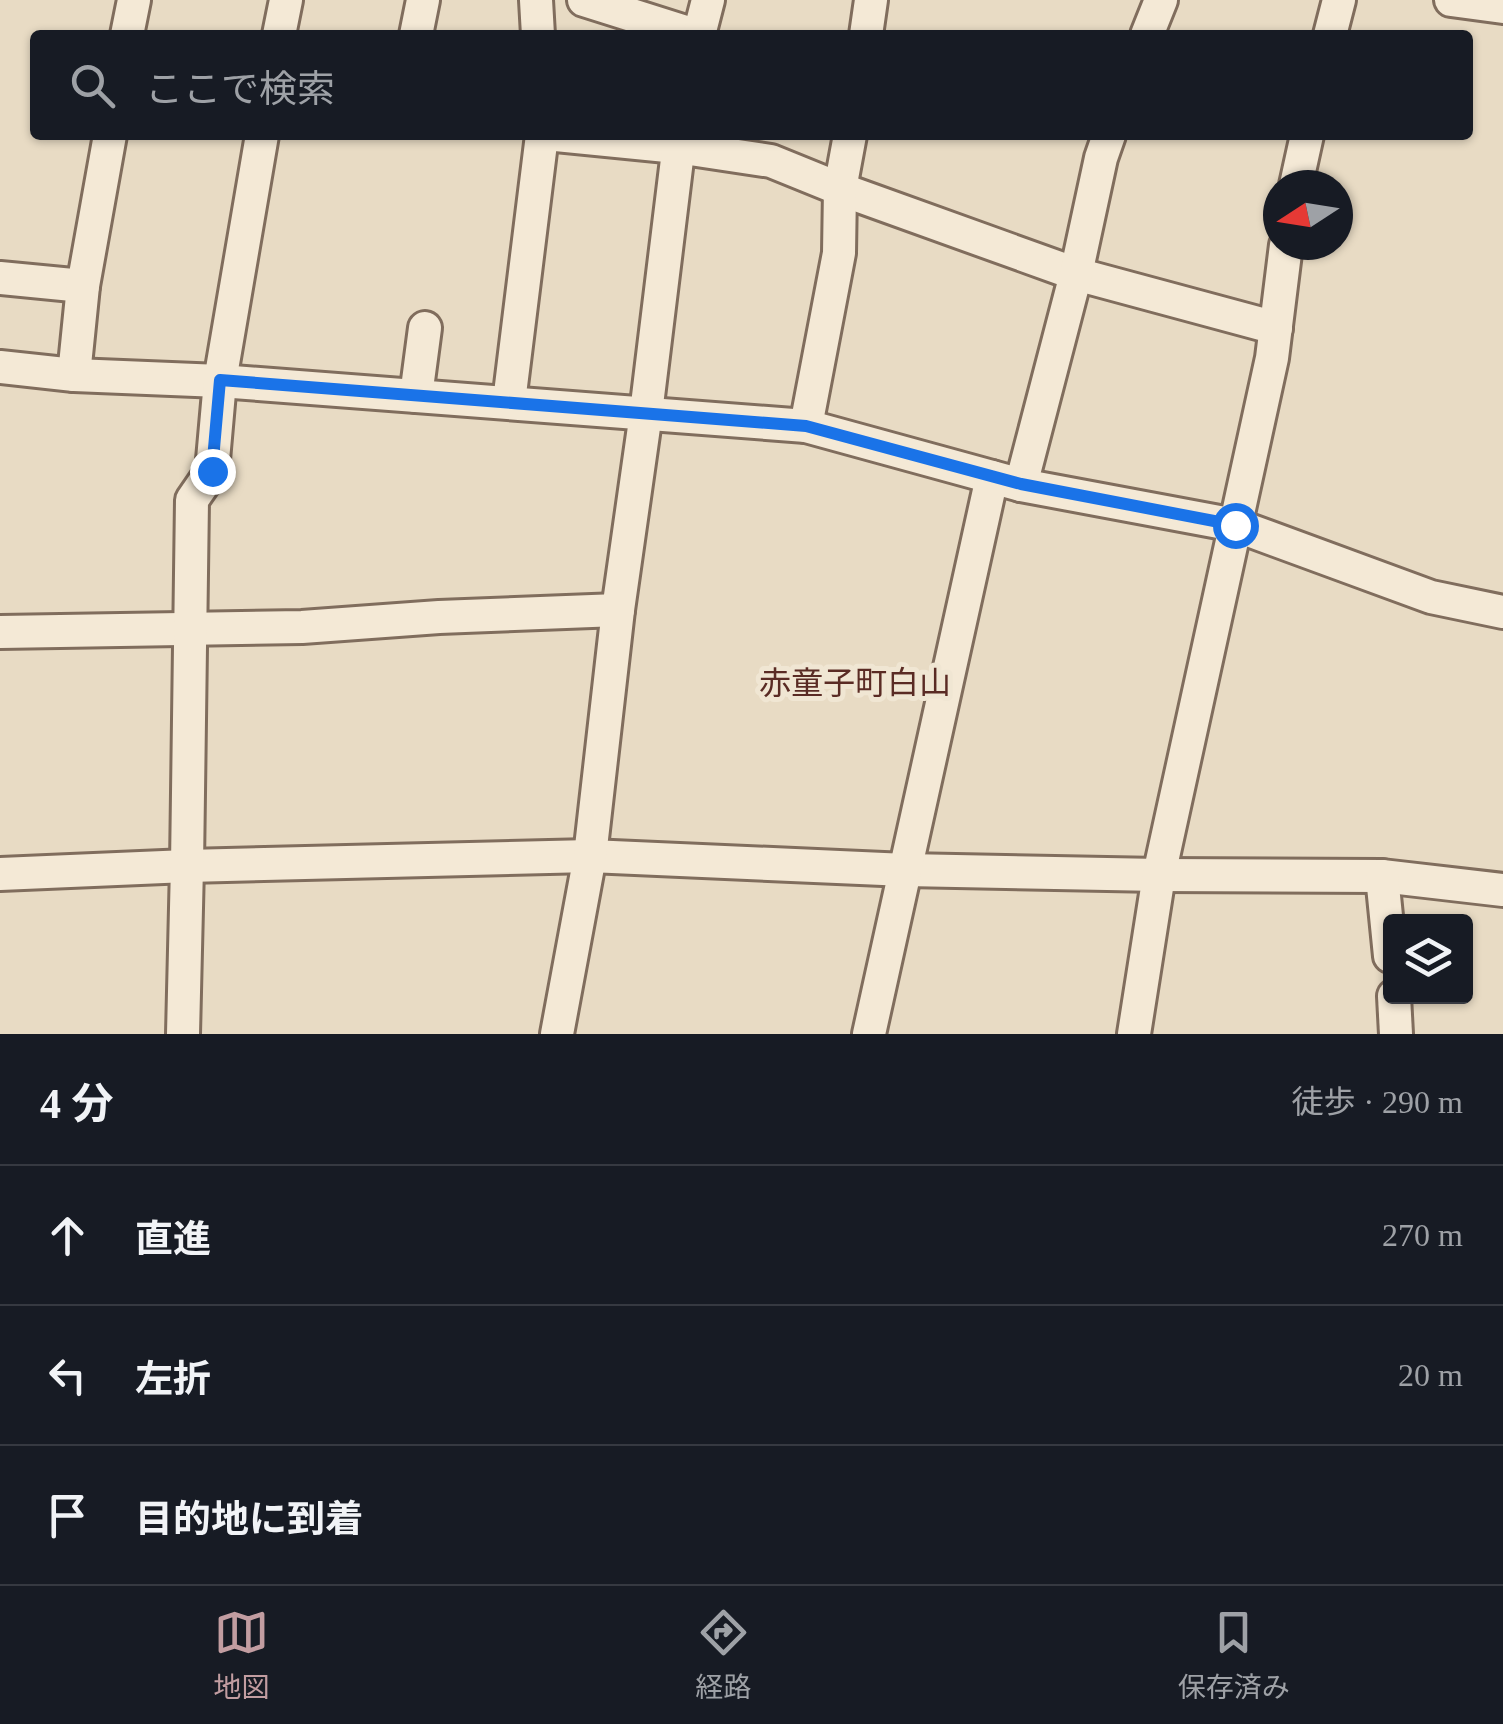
<!DOCTYPE html>
<html lang="ja">
<head>
<meta charset="utf-8">
<style>
	body { margin:0; font-family:"Times New Roman","Noto Sans JP",serif; background:#242831; color:#f1f3f6 }
	.controls { position:absolute; right:30px; bottom:30px; display:grid; overflow:hidden; border-radius:10px; box-shadow:0 2px 8px #0004 }
	.controls button { width:90px; height:90px; display:grid; place-items:center; padding:0; border:0; border-bottom:2px solid #363941; background:#171b24; color:#f1f3f6; font:50px sans-serif }
	.compass { position:absolute; left:1263px; top:170px; width:90px; height:90px; border-radius:50%; background:#171b24; box-shadow:0 2px 8px #0004; rotate:258deg }
	.stop { position:absolute; width:30px; height:30px; margin:-22px; border:8px solid #1a73e8; border-radius:50%; background:#fff }
	.stop.end { background:#1a73e8; border-color:#fff; box-shadow:0 2px 10px #0008 }
	.list { margin:0; padding:0; list-style:none }
	h2 { display:flex; justify-content:space-between; align-items:center; height:130px; margin:0; padding:0 40px; font-size:42px }
	h2 small { font-size:32px; font-weight:400; color:#9ea1a6 }
	.list li { display:grid; grid-template-columns:65px 1fr auto; gap:30px; align-items:center; box-sizing:border-box; height:140px; padding:0 40px; border-top:2px solid #363941 }
	.list b { display:block; font-size:38px; white-space:nowrap }
	.list em { font-size:32px; font-style:normal; color:#9ea1a6 }
	.icon { flex:none; width:55px; height:55px; fill:none; stroke:currentColor; stroke-width:2; stroke-linecap:round; stroke-linejoin:round }
	.map { position:relative; flex:none; width:1503px; height:1034px; overflow:hidden }
	.search { position:absolute; background:#171b24; box-shadow:0 2px 8px #0004; left:30px; right:30px; top:30px; height:110px; display:flex; align-items:center; gap:25px; box-sizing:border-box; padding:0 35px; border-radius:10px; color:#9ea1a6; font-size:38px }
	.sheet { height:550px; background:#171b24 }
	nav { display:flex; justify-content:space-around; align-items:center; box-sizing:border-box; height:140px; border-top:2px solid #363941; background:#171b24; font-size:28px; color:#9ea1a6 }
	nav a { display:grid; justify-items:center; gap:5px }
	nav .on { color:#c29da1 }
	.map>svg:first-child { display:block }
	.lines { fill:none; stroke-linecap:round; stroke-linejoin:round }
	.minor-casing { stroke:#806d5d; stroke-width:38 }
	.minor { stroke:#f4e9d6; stroke-width:32 }
	.route { stroke:#1a73e8; stroke-width:12 }
	.labels { text-anchor:middle; stroke-width:10; stroke-linejoin:round; paint-order:stroke }
	.quarter-label { font-size:32px; fill:#5a2b24; stroke:#f0e6d3 }
</style>
</head>
<body>
<div class="map">
<svg width="1503" height="1034" viewBox="0 0 1503 1034">
	<rect width="100%" height="100%" fill="#e8dbc4"/>
	<g class="lines">
		<!-- minor casing -->
		<g class="minor-casing">
			<g id="minor">
				<polyline points="536,0 538,35"/>
				<polyline points="584,0 695,35"/>
				<polyline points="1451,0 1503,7"/>
				<polyline points="127,35 134,0"/>
				<polyline points="279,35 286,0"/>
				<polyline points="416,35 423,0"/>
				<polyline points="699,35 708,0"/>
				<polyline points="866,35 871,0"/>
				<polyline points="1147,35 1161,0"/>
				<polyline points="1330,35 1339,0"/>
				<polyline points="556,135 677,147 771,161 840,189 1076,274 1276,328"/>
				<polyline points="1296,185 1307,135"/>
				<polyline points="0,278 83,286"/>
				<polyline points="0,367 74,375 220,381 806,426 1021,485 1235,525 1431,597 1503,612"/>
				<polyline points="74,375 83,286 110,135"/>
				<polyline points="416,396 425,328"/>
				<polyline points="509,402 542,135"/>
				<polyline points="806,426 839,253 840,189 850,135"/>
				<polyline points="1021,485 1076,274 1101,158 1109,135"/>
				<polyline points="0,632 302,627 439,617 618,610"/>
				<polyline points="0,874 187,866 590,856 906,870 1159,875 1382,876 1503,890"/>
				<polyline points="1382,876 1390,956"/>
				<polyline points="1394,996 1396,1034"/>
				<polyline points="183,1034 187,866 192,500 212,471 220,381 262,135"/>
				<polyline points="557,1034 590,856 618,610 646,413 680,135"/>
				<polyline points="869,1034 992,477"/>
				<polyline points="1134,1034 1159,875 1272,358 1286,245"/>
			</g>
		</g>
		<!-- minor -->
		<use href="#minor" class="minor"/>
	</g>
	<g class="lines">
		<!-- route -->
		<polyline class="route" points="212,471 220,380 806,426 1021,484 1235,525"/>
	</g>
	<g class="labels">
		<!-- quarter labels -->
		<g class="quarter-label">
			<text x="855" y="694">赤童子町白山</text>
		</g>
	</g>
</svg>
<div class="controls">
<button><svg class="icon" aria-label="layers" viewBox="0 0 24 24"><path d="M12 4l9 5-9 5-9-5zM3 14l9 5 9-5"/></svg></button>
</div>
<svg class="compass" viewBox="-18 -18 36 36"><path d="M0-13l5 13h-10z" fill="#e53935"/><path d="M0 13l5-13h-10z" fill="#9ea1a6"/></svg>
<div class="stop" style="left:1235px;top:525px"></div>
<div class="stop end" style="left:212px;top:471px"></div>
<div class="search"><svg class="icon" aria-label="search" viewBox="0 0 24 24"><circle cx="10" cy="10" r="6"/><path d="M15 15l6 6"/></svg>ここで検索</div>
</div>
<section class="sheet">
<h2>4 分<small>徒歩 · 290 m</small></h2>
<ul class="list">
<li><svg class="icon" aria-label="ahead" viewBox="0 0 24 24"><path d="M12 20V5M6 11l6-6 6 6"/></svg><div><b>直進</b></div><em>270 m</em></li>
<li><svg class="icon" aria-label="left" viewBox="0 0 24 24"><path d="M17 20v-9H6M10 6l-5 5 5 5"/></svg><div><b>左折</b></div><em>20 m</em></li>
<li><svg class="icon" aria-label="arrive" viewBox="0 0 24 24"><path d="M6 21V4h12l-3 4 3 4H6"/></svg><div><b>目的地に到着</b></div></li>
</ul>
</section>
<nav>
<a class="on"><svg class="icon" aria-label="map" viewBox="0 0 24 24"><path d="M3 6l6-2 6 2 6-2v14l-6 2-6-2-6 2zM9 4v14M15 6v14"/></svg>地図</a>
<a><svg class="icon" aria-label="directions" viewBox="0 0 24 24"><path d="M12 3l9 9-9 9-9-9zM9 14v-3h6M13 9l2 2-2 2"/></svg>経路</a>
<a><svg class="icon" aria-label="saved" viewBox="0 0 24 24"><path d="M7 4h10v16l-5-4-5 4z"/></svg>保存済み</a>
</nav>
</body>
</html>
